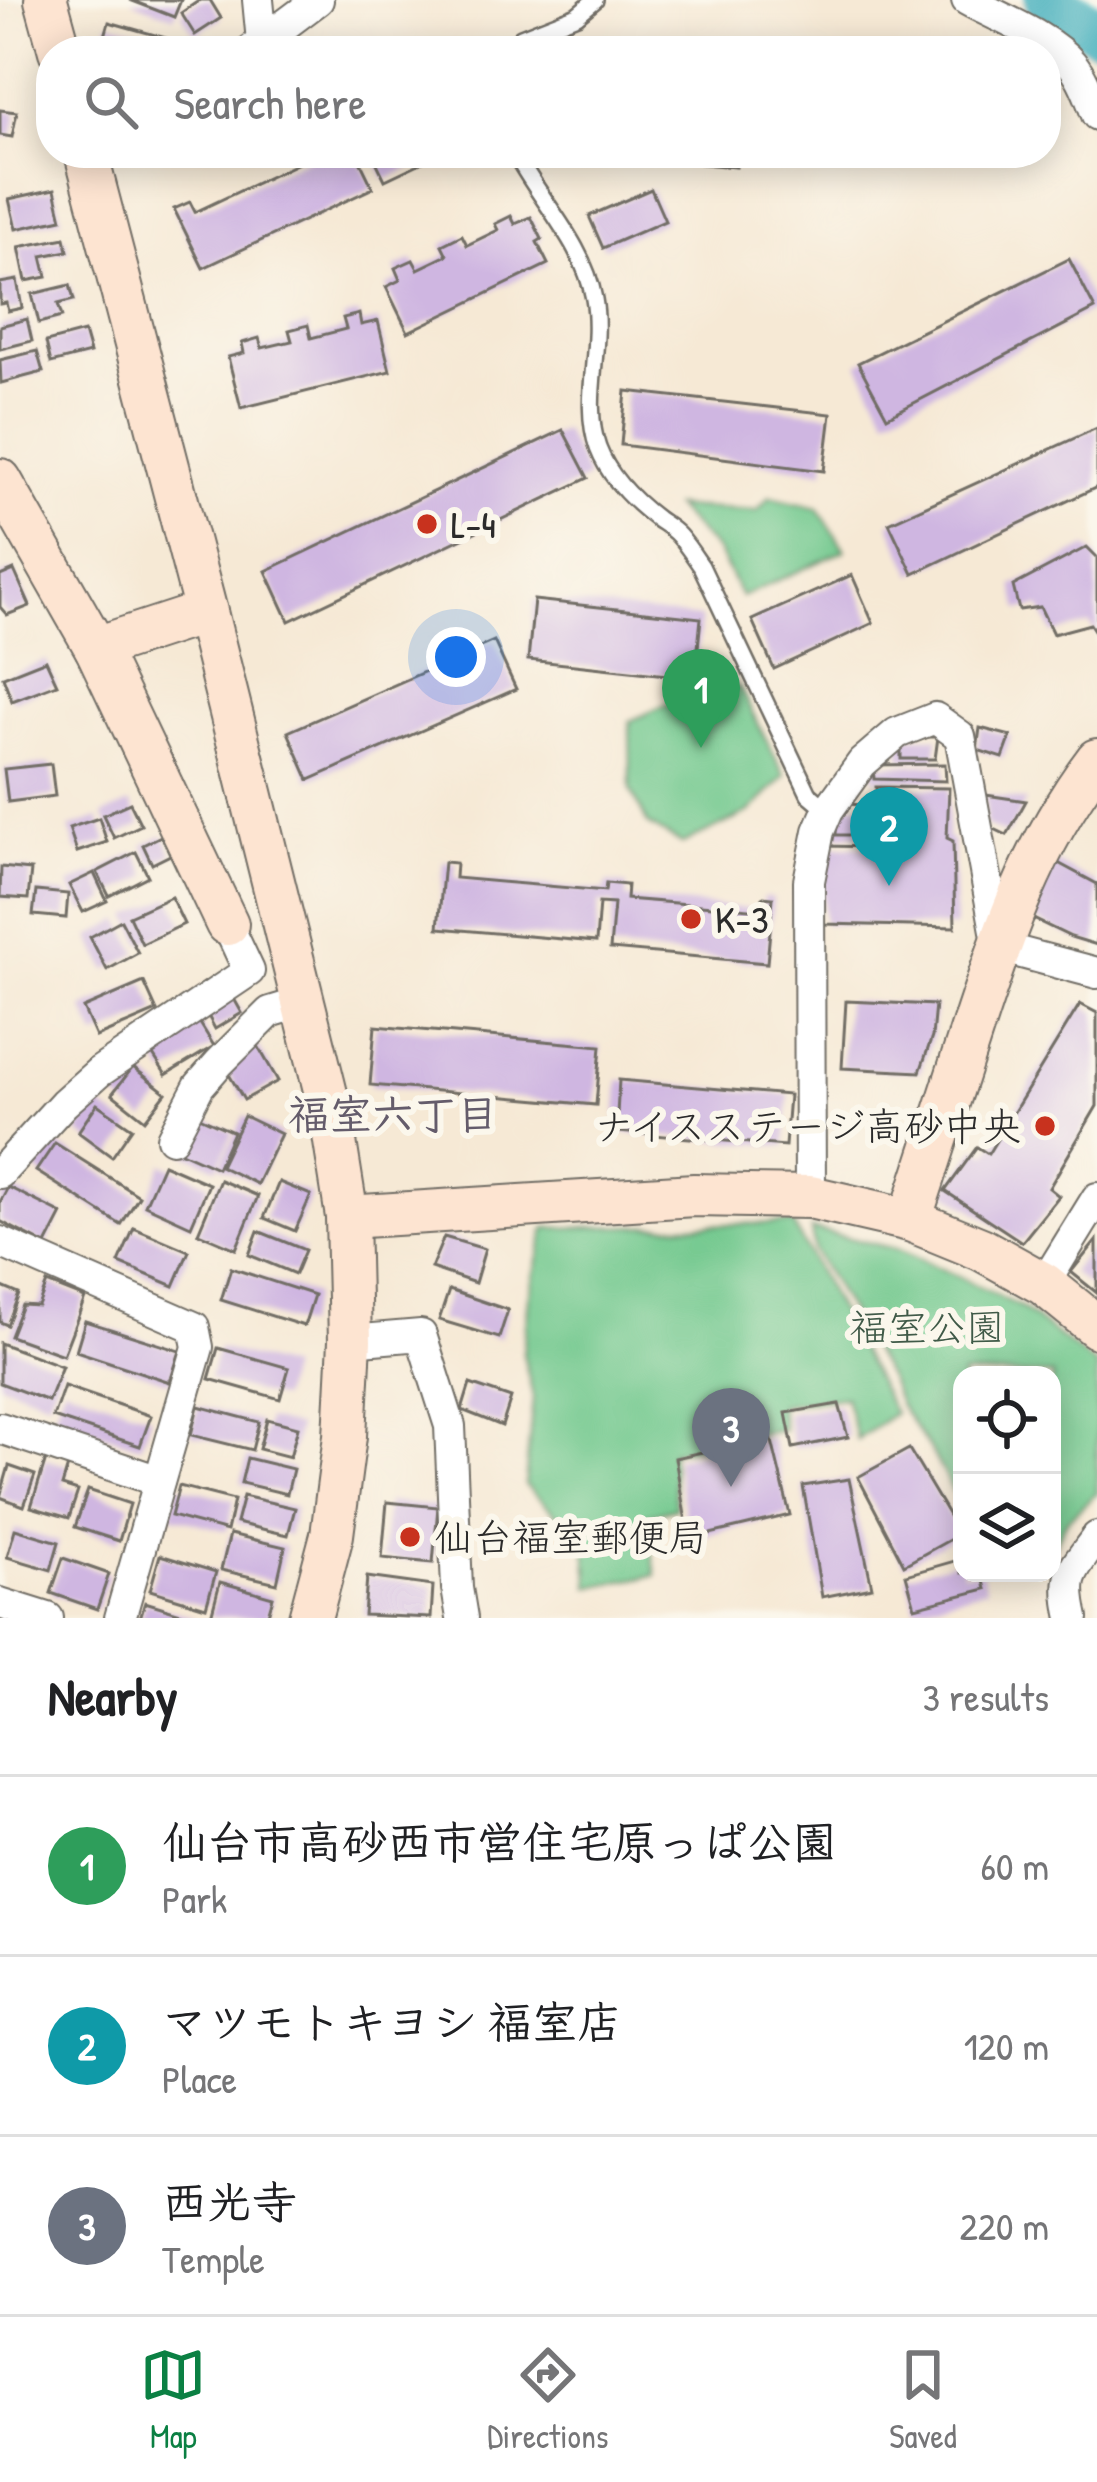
<!DOCTYPE html>
<html lang="en">
<head>
<meta charset="utf-8">
<style>
	body { margin:0; font-family:"Patrick Hand","Klee One",sans-serif; background:#f6f6f6; color:#202124 }
	.controls { position:absolute; right:36px; bottom:36px; display:grid; overflow:hidden; border-radius:24px; box-shadow:0 6px 30px #0003 }
	.controls button { width:108px; height:108px; display:grid; place-items:center; padding:0; border:0; border-bottom:3px solid #e0e0e0; background:#fff; color:#202124; font:60px sans-serif }
	.you { position:absolute; left:456px; top:657px; width:42px; height:42px; margin:-30px; border:9px solid #fff; border-radius:50%; background:#1a73e8; box-shadow:0 0 0 18px #1a73e833 }
	.badge { display:grid; place-items:center; width:78px; height:78px; border-radius:50%; background:#0b8043; color:#fff; font-size:39px; font-weight:700 }
	.pin { position:absolute; translate:-50% -99px; filter:drop-shadow(0 3px 6px #0008) }
	.pin::after { content:''; position:absolute; top:63px; width:42px; height:36px; background:inherit; clip-path:polygon(0 0,100% 0,50% 100%) }
	.list { margin:0; padding:0; list-style:none }
	h2 { display:flex; justify-content:space-between; align-items:center; height:156px; margin:0; padding:0 48px; font-size:51px }
	h2 small { font-size:39px; font-weight:400; color:#757577 }
	.list li { display:grid; grid-template-columns:78px 1fr auto; gap:36px; align-items:center; box-sizing:border-box; height:180px; padding:0 48px; border-top:3px solid #e0e0e0 }
	.list b { display:block; font-size:45px; white-space:nowrap }
	.list p { margin:0; font-size:39px; white-space:nowrap; color:#757577 }
	.list em { font-size:39px; font-style:normal; color:#757577 }
	.icon { flex:none; width:66px; height:66px; fill:none; stroke:currentColor; stroke-width:2; stroke-linecap:round; stroke-linejoin:round }
	.map { position:relative; flex:none; width:1097px; height:1618px; overflow:hidden }
	.search { position:absolute; background:#fff; box-shadow:0 6px 30px #0003; left:36px; right:36px; top:36px; height:132px; display:flex; align-items:center; gap:30px; box-sizing:border-box; padding:0 42px; border-radius:48px; color:#757577; font-size:45px }
	.sheet { height:696px; background:#fff }
	nav { display:flex; justify-content:space-around; align-items:center; box-sizing:border-box; height:168px; border-top:3px solid #e0e0e0; background:#fff; font-size:33px; color:#757577 }
	nav a { display:grid; justify-items:center; gap:6px }
	nav .on { color:#0b8043 }
	.map>svg:first-child { display:block }
	.green { fill:#71c88d; stroke:#4e7a5c; stroke-width:3 }
	.lines { fill:none; stroke-linecap:round; stroke-linejoin:round }
	.river { stroke:#3faebc; stroke-width:48 }
	.building { fill:#cfb6e1 }
	.lane-casing { stroke:#726e66; stroke-width:20 }
	.street-casing { stroke:#726e66; stroke-width:34 }
	.secondary-casing { stroke:#726e66; stroke-width:46 }
	.lane { stroke:#fff; stroke-width:15 }
	.street { stroke:#fff; stroke-width:30 }
	.secondary { stroke:#fde4d1; stroke-width:42 }
	.poi-dot { fill:#c8321e; stroke:#fbf7ec; stroke-width:4.5 }
	.labels { text-anchor:middle; stroke-width:12; stroke-linejoin:round; paint-order:stroke }
	.poi-label { font-size:39px; fill:#2b2b2b; stroke:#fbf7ec; text-anchor:start }
	.park-label { font-size:39px; fill:#405a48; stroke:#fbf7ec }
	.neighbourhood-label { font-size:42px; font-weight:bold; fill:#645c6b; stroke:#fbf7ec }
</style>
</head>
<body>
<div class="map">
<svg width="1097" height="1618" viewBox="0 0 1097 1618">
	<rect width="100%" height="100%" fill="#fbf7ec"/>
	<filter id="ink" filterUnits="userSpaceOnUse"><feTurbulence type="fractalNoise" baseFrequency=".00833" numOctaves="2"/><feDisplacementMap in="SourceGraphic" scale="24" xChannelSelector="R" yChannelSelector="G"/><feConvolveMatrix kernelMatrix="1 2 1 2 8 2 1 2 1" color-interpolation-filters="sRGB"/></filter>
	<filter id="wash" filterUnits="userSpaceOnUse"><feTurbulence type="fractalNoise" baseFrequency=".004" numOctaves="4" result="noise"/><feDisplacementMap in="SourceGraphic" scale="48" xChannelSelector="R" yChannelSelector="G"/><feGaussianBlur stdDeviation="2.7" result="paint"/><feColorMatrix in="noise" values="0 0 0 0 0 0 0 0 0 0 0 0 0 0 0 0 0 1.4 0 .05"/><feComposite in="paint" operator="in"/></filter>
	<g filter="url(#wash)">
		<rect width="100%" height="100%" fill="#f6e9d5"/>
		<!-- green -->
		<g class="green">
			<polygon points="770,497 818,508 845,550 741,597 718,552 674,507 757,511"/>
			<polygon points="739,687 785,776 750,812 682,844 648,824 631,790 630,721 689,695"/>
			<polygon points="792,1223 894,1413 857,1440 845,1397 779,1405 783,1429 671,1452 676,1508 646,1515 656,1575 590,1587 585,1541 525,1485 533,1397 523,1354 529,1297 546,1228"/>
			<polygon points="811,1229 896,1249 962,1278 1020,1307 1097,1366 1097,1493 1067,1520 1052,1549 1052,1375 962,1375 962,1508 934,1456 899,1404 889,1380 814,1251"/>
		</g>
		<g class="lines">
			<!-- river -->
			<polyline class="river" points="1048,0 1097,29"/>
		</g>
		<g id="blocks">
			<!-- building -->
			<g class="building">
				<polygon points="130,0 181,0 174,17"/>
				<polygon points="200,0 210,0 221,18 195,35 181,13"/>
				<polygon points="109,22 166,38 163,51 101,50"/>
				<polygon points="0,110 17,112 12,137 0,135"/>
				<polygon points="320,153 356,153 373,188 203,268 174,209 190,202 195,212"/>
				<polygon points="372,153 442,153 385,180"/>
				<polygon points="618,153 737,153 736,167 617,156"/>
				<polygon points="55,189 62,219 16,229 9,199"/>
				<polygon points="651,189 665,221 603,248 589,216"/>
				<polygon points="511,216 515,224 531,217 542,239 537,242 548,264 408,332 386,287 400,280 395,268 413,260 418,269 447,255 442,245 462,235 467,245 498,230 495,224"/>
				<polygon points="65,238 68,251 42,256 47,277 26,281 19,247"/>
				<polygon points="1069,259 1095,309 887,417 858,363"/>
				<polygon points="17,280 22,308 8,311 6,303 0,304 0,283"/>
				<polygon points="70,285 74,300 58,304 62,317 39,323 32,294"/>
				<polygon points="359,314 361,325 378,321 390,371 241,408 228,357 244,353 242,343 259,338 262,348 292,341 289,330 308,325 311,338 346,329 343,318"/>
				<polygon points="27,319 32,341 0,349 0,326"/>
				<polygon points="84,332 90,353 51,363 46,342"/>
				<polygon points="37,351 43,372 1,383 0,360"/>
				<polygon points="626,391 831,414 824,471 621,445"/>
				<polygon points="1097,428 1097,487 913,574 889,523"/>
				<polygon points="563,430 588,478 289,621 266,571"/>
				<polygon points="1087,547 1097,557 1097,635 1090,624 1053,634 1040,607 1019,610 1013,586"/>
				<polygon points="14,570 30,606 7,615 0,607 0,576"/>
				<polygon points="852,575 873,623 774,669 752,620"/>
				<polygon points="534,600 701,618 695,678 528,660"/>
				<polygon points="494,641 516,689 309,780 288,732"/>
				<polygon points="46,660 57,684 12,701 3,677"/>
				<polygon points="980,728 1011,736 1003,758 977,750"/>
				<polygon points="901,737 938,737 935,759 901,759"/>
				<polygon points="51,764 55,796 8,802 4,769"/>
				<polygon points="945,764 946,781 874,779 873,765"/>
				<polygon points="876,787 949,788 947,838 953,841 955,927 824,924 823,846 877,847"/>
				<polygon points="986,795 1026,801 1007,835 986,825"/>
				<polygon points="130,803 141,825 114,838 103,815"/>
				<polygon points="837,804 872,805 872,835 836,835"/>
				<polygon points="99,818 107,842 77,852 69,828"/>
				<polygon points="163,835 172,854 152,864 143,845"/>
				<polygon points="136,852 148,876 109,896 97,872"/>
				<polygon points="1047,857 1097,884 1097,945 1071,937 1021,913"/>
				<polygon points="444,862 456,863 455,878 605,891 606,883 627,885 626,899 762,910 763,897 773,898 767,963 610,949 614,904 599,903 596,942 438,928"/>
				<polygon points="1,867 31,870 28,899 0,897"/>
				<polygon points="94,873 107,901 83,912 69,885"/>
				<polygon points="36,891 68,894 66,918 33,915"/>
				<polygon points="171,897 184,924 142,944 129,916"/>
				<polygon points="121,920 138,953 107,970 90,937"/>
				<polygon points="144,982 157,1011 96,1037 83,1008"/>
				<polygon points="233,997 242,1013 215,1029 206,1012"/>
				<polygon points="846,1001 935,1005 932,1037 920,1072 842,1068"/>
				<polygon points="1080,1004 1097,1013 1097,1106 1049,1188 1059,1196 1022,1242 945,1191 977,1147 988,1154"/>
				<polygon points="198,1020 214,1046 166,1075 150,1050"/>
				<polygon points="375,1026 601,1046 596,1105 370,1085"/>
				<polygon points="258,1046 278,1081 244,1100 224,1066"/>
				<polygon points="133,1067 166,1093 145,1120 112,1094"/>
				<polygon points="619,1080 789,1095 785,1146 616,1132"/>
				<polygon points="97,1104 132,1128 112,1157 78,1132"/>
				<polygon points="195,1115 233,1132 217,1168 179,1151"/>
				<polygon points="244,1116 281,1134 257,1184 220,1166"/>
				<polygon points="55,1143 139,1196 121,1225 36,1171"/>
				<polygon points="163,1164 209,1184 191,1226 145,1205"/>
				<polygon points="220,1180 258,1196 236,1249 198,1233"/>
				<polygon points="279,1182 311,1195 295,1231 264,1218"/>
				<polygon points="8,1187 62,1214 46,1245 0,1221 0,1202"/>
				<polygon points="134,1228 189,1251 174,1286 119,1263"/>
				<polygon points="258,1231 305,1250 295,1274 249,1255"/>
				<polygon points="444,1237 485,1249 475,1283 431,1268"/>
				<polygon points="1097,1240 1097,1293 1071,1272"/>
				<polygon points="231,1268 314,1295 304,1326 221,1300"/>
				<polygon points="47,1283 85,1298 63,1355 10,1336 22,1305 38,1306"/>
				<polygon points="0,1286 19,1294 7,1325 0,1322"/>
				<polygon points="449,1290 508,1310 499,1338 439,1320"/>
				<polygon points="85,1321 180,1351 170,1382 76,1351"/>
				<polygon points="0,1343 62,1366 48,1401 0,1383"/>
				<polygon points="218,1348 289,1368 280,1399 209,1379"/>
				<polygon points="470,1384 511,1398 502,1426 462,1410"/>
				<polygon points="64,1386 151,1416 140,1446 53,1417"/>
				<polygon points="839,1404 848,1437 793,1448 786,1413"/>
				<polygon points="198,1406 259,1422 252,1450 191,1435"/>
				<polygon points="267,1419 298,1427 290,1457 259,1449"/>
				<polygon points="771,1437 790,1515 689,1539 675,1458"/>
				<polygon points="909,1449 960,1534 904,1565 858,1477"/>
				<polygon points="247,1458 293,1469 287,1494 241,1483"/>
				<polygon points="46,1459 68,1466 62,1486 78,1491 69,1518 31,1507"/>
				<polygon points="9,1466 35,1475 24,1506 0,1497"/>
				<polygon points="849,1479 872,1587 822,1597 803,1486"/>
				<polygon points="179,1486 234,1500 227,1531 171,1516"/>
				<polygon points="88,1490 130,1504 119,1541 75,1527"/>
				<polygon points="243,1496 295,1508 288,1535 236,1523"/>
				<polygon points="387,1502 438,1507 433,1563 382,1558"/>
				<polygon points="15,1529 59,1542 51,1570 7,1557"/>
				<polygon points="230,1534 285,1547 277,1583 221,1570"/>
				<polygon points="160,1555 216,1572 206,1607 150,1590"/>
				<polygon points="63,1558 109,1574 97,1609 51,1593"/>
				<polygon points="962,1559 962,1573 982,1573 986,1589 915,1607 906,1575"/>
				<polygon points="367,1577 433,1586 431,1618 364,1615"/>
				<polygon points="220,1582 273,1597 267,1618 211,1616"/>
				<polygon points="145,1602 194,1617 194,1618 140,1618"/>
			</g>
		</g>
	</g>
	<g filter="url(#ink)">
		<use href="#blocks" fill-opacity="0" stroke="#726e66" stroke-width="3"/>
		<g class="lines">
			<!-- lane casing -->
			<g class="lane-casing">
				<g id="lane">
					<polyline points="507,51 521,37 577,15 595,0"/>
					<path d="M515 153C541 202 584 244 594 299 603 348 581 400 598 448 609 477 632 500 657 519 664 524 673 529 679 536 687 545 694 556 701 566L809 794 828 810"/>
				</g>
			</g>
			<!-- street casing -->
			<g class="street-casing">
				<g id="street">
					<polyline points="258,0 262,42"/>
					<path d="M967 0C997 17 1050 37 1072 64 1084 78 1090 98 1097 115"/>
					<polyline points="250,51 318,0"/>
					<polyline points="172,1138 199,1086 219,1063 270,1012 303,1002"/>
					<polyline points="0,1173 64,1103 99,1072 249,971 227,924"/>
					<polyline points="810,1197 809,881 819,831 828,810 862,763 897,733 935,718 960,736 999,947 1097,973"/>
					<polyline points="0,1242 194,1327 198,1347 120,1618"/>
					<polyline points="1044,1284 1097,1198"/>
					<polyline points="350,1341 421,1335 450,1426 457,1588 462,1618"/>
					<polyline points="0,1428 159,1481"/>
					<polyline points="0,1603 48,1618"/>
					<path d="M1073 1618C1063 1574 1072 1572 1097 1537"/>
				</g>
			</g>
			<!-- secondary casing -->
			<g class="secondary-casing">
				<g id="secondary">
					<polyline points="46,0 60,51"/>
					<polyline points="86,153 206,612 330,1110 347,1217 350,1341 345,1436 332,1535 310,1618"/>
					<polyline points="0,480 96,648 227,924"/>
					<polyline points="96,648 206,612"/>
					<polyline points="347,1217 694,1195 810,1197 910,1220 981,1249 1044,1284 1097,1327"/>
					<path d="M910 1220C930 1159 950 1097 970 1035 1002 936 1033 844 1097 760"/>
				</g>
			</g>
			<!-- lane -->
			<use href="#lane" class="lane"/>
			<!-- street -->
			<use href="#street" class="street"/>
			<!-- secondary -->
			<use href="#secondary" class="secondary"/>
		</g>
	</g>
	<!-- markers -->
	<g class="poi-dot">
		<circle cx="427" cy="524" r="12"/>
		<circle cx="691" cy="919" r="12"/>
		<circle cx="1045" cy="1126" r="12"/>
		<circle cx="410" cy="1537" r="12"/>
	</g>
	<g class="labels">
		<!-- poi labels -->
		<g class="poi-label">
			<text x="451" y="538">L-4</text>
			<text x="715" y="933">K-3</text>
			<text x="1021" y="1140" text-anchor="end">ナイスステージ高砂中央</text>
			<text x="434" y="1551">仙台福室郵便局</text>
		</g>
		<!-- park labels -->
		<g class="park-label">
			<text x="927" y="1341">福室公園</text>
		</g>
		<!-- neighbourhood labels -->
		<g class="neighbourhood-label">
			<text x="393" y="1129">福室六丁目</text>
		</g>
	</g>
</svg>
<div class="controls">
<button><svg class="icon" aria-label="locate" viewBox="0 0 24 24"><circle cx="12" cy="12" r="6"/><path d="M12 2v4M12 18v4M2 12h4M18 12h4"/></svg></button>
<button><svg class="icon" aria-label="layers" viewBox="0 0 24 24"><path d="M12 4l9 5-9 5-9-5zM3 14l9 5 9-5"/></svg></button>
</div>
<div class="you"></div>
<div class="pin badge" style="left:701px;top:748px;background:#2e9e5b">1</div>
<div class="pin badge" style="left:889px;top:886px;background:#0f9aa8">2</div>
<div class="pin badge" style="left:731px;top:1487px;background:#6b7280">3</div>
<div class="search"><svg class="icon" aria-label="search" viewBox="0 0 24 24"><circle cx="10" cy="10" r="6"/><path d="M15 15l6 6"/></svg>Search here</div>
</div>
<section class="sheet">
<h2>Nearby<small>3 results</small></h2>
<ul class="list">
<li><span class="badge" style="background:#2e9e5b">1</span><div><b>仙台市高砂西市営住宅原っぱ公園</b><p>Park</p></div><em>60 m</em></li>
<li><span class="badge" style="background:#0f9aa8">2</span><div><b>マツモトキヨシ 福室店</b><p>Place</p></div><em>120 m</em></li>
<li><span class="badge" style="background:#6b7280">3</span><div><b>西光寺</b><p>Temple</p></div><em>220 m</em></li>
</ul>
</section>
<nav>
<a class="on"><svg class="icon" aria-label="map" viewBox="0 0 24 24"><path d="M3 6l6-2 6 2 6-2v14l-6 2-6-2-6 2zM9 4v14M15 6v14"/></svg>Map</a>
<a><svg class="icon" aria-label="directions" viewBox="0 0 24 24"><path d="M12 3l9 9-9 9-9-9zM9 14v-3h6M13 9l2 2-2 2"/></svg>Directions</a>
<a><svg class="icon" aria-label="saved" viewBox="0 0 24 24"><path d="M7 4h10v16l-5-4-5 4z"/></svg>Saved</a>
</nav>
</body>
</html>
